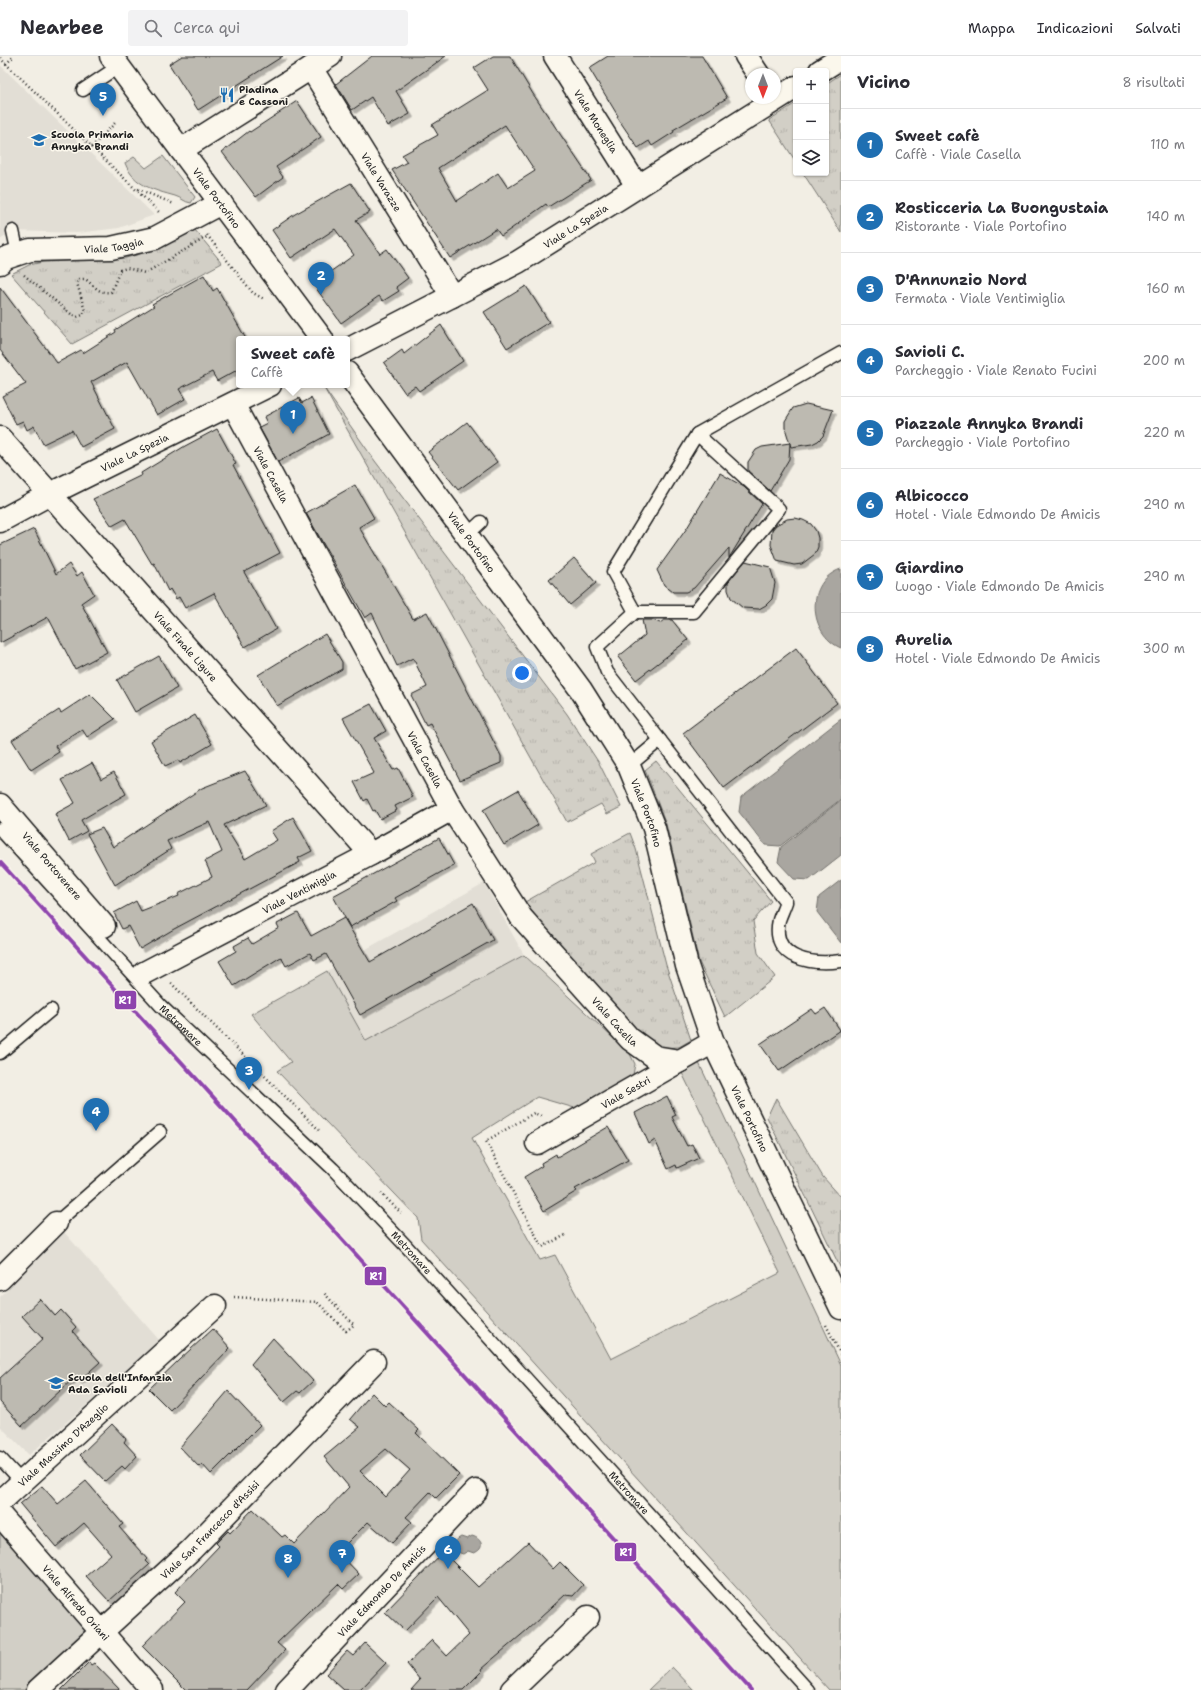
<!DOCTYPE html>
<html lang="it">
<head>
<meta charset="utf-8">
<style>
	body { margin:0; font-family:"Shantell Sans",sans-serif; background:#f2f2f3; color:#2b2b33 }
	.controls { position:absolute; right:12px; top:12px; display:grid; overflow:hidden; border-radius:4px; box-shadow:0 1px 3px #0004 }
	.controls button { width:36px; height:36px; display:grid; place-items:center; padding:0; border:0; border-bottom:1px solid #e1e1e2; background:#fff; color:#2b2b33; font:20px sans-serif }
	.compass { position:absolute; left:745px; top:12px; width:36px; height:36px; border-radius:50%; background:#fff; box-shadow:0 1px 3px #0004; rotate:180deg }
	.you { position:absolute; left:522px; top:617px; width:14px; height:14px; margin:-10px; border:3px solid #fff; border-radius:50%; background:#1a73e8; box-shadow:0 0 0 6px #1a73e833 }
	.badge { display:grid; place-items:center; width:26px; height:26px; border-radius:50%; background:#1f6fb2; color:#fff; font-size:13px; font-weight:700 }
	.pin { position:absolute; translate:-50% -33px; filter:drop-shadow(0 1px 2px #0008) }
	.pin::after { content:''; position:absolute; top:21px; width:14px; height:12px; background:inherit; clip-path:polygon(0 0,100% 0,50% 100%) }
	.popup { position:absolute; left:236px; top:280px; width:114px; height:52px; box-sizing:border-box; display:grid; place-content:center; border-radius:4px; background:#fff; filter:drop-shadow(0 1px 3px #0005); font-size:13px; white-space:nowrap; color:#7c7c81 }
	.popup b { font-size:15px; color:#2b2b33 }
	.popup::after { content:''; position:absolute; left:50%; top:100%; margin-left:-8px; border:8px solid transparent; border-top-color:#fff }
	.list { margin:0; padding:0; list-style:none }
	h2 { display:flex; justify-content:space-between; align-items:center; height:52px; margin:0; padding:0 16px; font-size:17px }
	h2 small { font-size:13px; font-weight:400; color:#7c7c81 }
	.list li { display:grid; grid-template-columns:26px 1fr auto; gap:12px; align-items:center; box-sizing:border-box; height:72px; padding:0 16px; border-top:1px solid #e1e1e2 }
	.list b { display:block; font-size:15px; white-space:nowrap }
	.list p { margin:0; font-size:13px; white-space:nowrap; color:#7c7c81 }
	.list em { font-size:13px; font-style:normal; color:#7c7c81 }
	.icon { flex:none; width:22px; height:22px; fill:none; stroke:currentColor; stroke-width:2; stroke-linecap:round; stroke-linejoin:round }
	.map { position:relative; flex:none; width:841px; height:1634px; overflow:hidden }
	header { display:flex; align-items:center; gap:24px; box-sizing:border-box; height:56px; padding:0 20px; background:#fff; border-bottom:1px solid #e1e1e2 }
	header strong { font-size:19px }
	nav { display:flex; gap:22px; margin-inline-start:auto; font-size:14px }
	.search { width:280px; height:36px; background:#f2f2f3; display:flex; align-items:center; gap:10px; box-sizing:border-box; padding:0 14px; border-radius:4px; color:#7c7c81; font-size:15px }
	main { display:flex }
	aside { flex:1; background:#fff }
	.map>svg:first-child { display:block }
	.built { fill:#e2ded5 }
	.grass { fill:#d2cfc6; stroke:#777671 }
	.park { fill:url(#park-tufts); stroke:#777671 }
	.water { fill:#a9a6a0; stroke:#716f6b }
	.building { fill:#bdbab1; stroke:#1c1c1c; fill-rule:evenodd; filter:url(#shadow) }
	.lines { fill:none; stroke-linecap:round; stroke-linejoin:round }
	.service-casing { stroke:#1c1c1c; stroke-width:15 }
	.minor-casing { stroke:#1c1c1c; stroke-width:25 }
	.tertiary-casing { stroke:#1c1c1c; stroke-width:25 }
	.path { stroke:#1c1c1c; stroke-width:2.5; stroke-dasharray:1 3; stroke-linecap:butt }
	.service { stroke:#fbf7ec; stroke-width:12 }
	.minor { stroke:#fbf7ec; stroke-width:22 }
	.tertiary { stroke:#fbf7ec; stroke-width:22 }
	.rail-1-casing { stroke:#fbf7ec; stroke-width:7 }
	.rail-1 { stroke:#8e44ad; stroke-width:4 }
	.labels { text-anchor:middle; stroke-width:3; stroke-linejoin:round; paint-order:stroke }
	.poi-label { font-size:10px; font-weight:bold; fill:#1c1c1c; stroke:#fbf7ec; text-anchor:start }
	.street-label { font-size:10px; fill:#1c1c1c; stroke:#fbf7ec }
	.line-badge { stroke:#fbf7ec; stroke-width:1.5 }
	.badge-label { font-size:11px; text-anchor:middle; font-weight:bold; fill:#fff }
</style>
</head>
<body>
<header>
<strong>Nearbee</strong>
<div class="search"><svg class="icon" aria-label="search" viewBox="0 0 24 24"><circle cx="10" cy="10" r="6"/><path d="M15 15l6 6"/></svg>Cerca qui</div>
<nav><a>Mappa</a><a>Indicazioni</a><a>Salvati</a></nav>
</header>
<main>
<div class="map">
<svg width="841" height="1634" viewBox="0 0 841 1634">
	<defs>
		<pattern id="park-tufts" width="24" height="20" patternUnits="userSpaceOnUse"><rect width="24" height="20" fill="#d2cfc6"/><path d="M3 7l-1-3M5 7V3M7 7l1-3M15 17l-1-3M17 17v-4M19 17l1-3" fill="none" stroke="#b4b1aa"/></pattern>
		<filter id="shadow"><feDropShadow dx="3.5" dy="3.5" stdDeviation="0" flood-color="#0004"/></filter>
	</defs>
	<rect width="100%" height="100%" fill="#f2eee4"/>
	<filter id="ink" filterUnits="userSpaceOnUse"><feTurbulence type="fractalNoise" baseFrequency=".025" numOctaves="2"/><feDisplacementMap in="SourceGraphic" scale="8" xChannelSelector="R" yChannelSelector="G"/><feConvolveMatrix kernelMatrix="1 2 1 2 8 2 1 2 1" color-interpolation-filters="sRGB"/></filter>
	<g filter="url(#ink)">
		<!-- built -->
		<g class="built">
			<polygon points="0,9 154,159 119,172 77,177 13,175 0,184"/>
			<polygon points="484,827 524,899 366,986 327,915"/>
			<polygon points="64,1176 160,1285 29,1399 0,1370 0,1241"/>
		</g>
		<!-- grass -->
		<g class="grass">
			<path d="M163 100 195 141 191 147C184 146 182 142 175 140 154 134 134 130 125 107L134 101 146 112Z"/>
			<polygon points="524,899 630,998 635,1008 633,1019 578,1053 537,1041 472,1082 540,1204 555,1199 611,1303 780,1217 682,1017 699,1007 841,1309 841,1634 829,1634 421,1183 418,1162 277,1015 291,1006 251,958 327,915 366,985"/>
			<polygon points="0,1477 87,1576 24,1634 0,1634"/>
			<polygon points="672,1611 694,1634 648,1634"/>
		</g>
		<!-- park -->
		<g class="park">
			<polygon points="841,18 841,176 803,117 826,117 826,28"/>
			<polygon points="796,47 796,106 769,64"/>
			<polygon points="195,174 222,207 72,288 11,218 29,209 43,206 126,202 163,191"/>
			<polygon points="324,332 375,405 567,658 599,707 621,751 607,758 601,748 567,766"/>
			<polygon points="656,705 771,845 753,865 758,897 775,921 725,961 699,906 666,768 645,714"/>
			<polygon points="630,777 636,793 666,909 691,984 679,991 658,992 636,976 552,882 525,846 595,806 591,798"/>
			<polygon points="776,1042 823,1121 841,1141 841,1213 767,1061"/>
		</g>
		<!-- water -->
		<g class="water">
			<path d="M841 513V592C808 578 805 525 841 513Z"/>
			<polygon points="841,663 841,743 780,790 765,789 739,756 741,741"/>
			<polygon points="841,744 841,799 809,824 794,823 778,806 781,791"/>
			<polygon points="841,824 841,887 817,856 819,841"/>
			<path d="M472 1480C483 1483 485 1493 474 1497L468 1495 463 1498C452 1495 451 1486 461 1481L467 1483Z"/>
		</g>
		<!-- building -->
		<g class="building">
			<polygon points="182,0 283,0 198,54 169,8"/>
			<polygon points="372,0 446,0 396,35 410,58 388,70 371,41 352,54 336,28"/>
			<path d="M493 0H510L533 38 591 124 548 151 546 148 501 180 496 173 450 202 392 114 407 106 402 99 438 79 432 69 488 34 474 12ZM505 69 535 115 508 132 498 117 457 145 438 112Z"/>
			<polygon points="608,0 702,0 727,42 673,74 674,76 652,90 649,85 638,92 617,61 618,60 589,12"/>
			<polygon points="297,45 321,81 276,111 283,121 256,141 222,96 249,75 250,76"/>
			<polygon points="351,127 370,156 356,164 380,198 387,193 408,222 396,231 399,235 383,245 379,240 341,267 313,228 354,199 335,173 291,202 272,174 295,158"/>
			<polygon points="204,219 213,235 217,232 246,283 239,283 239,313 217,325 212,316 179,333 185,343 157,359 127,306 91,326 115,373 81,391 72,374 43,388 34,370 27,374 23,365 16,368 2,340 26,328 0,294 0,231 57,307 81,294 83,297 116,276 115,274 154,250 152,248"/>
			<polygon points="526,230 549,266 507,292 484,256"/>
			<polygon points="441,269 463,305 419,335 415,330 405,337 384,307 402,294 404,298"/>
			<polygon points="299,342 302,347 311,342 329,378 278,406 259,371 267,367 264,361"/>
			<polygon points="806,348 833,354 823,380 818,385 812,388 791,391 785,372 785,365 793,352"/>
			<polygon points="467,366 497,406 458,434 428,396"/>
			<polygon points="217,373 236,408 233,409 280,497 244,516 276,573 245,591 214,537 185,552 179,541 176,543 170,533 168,535 154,507 152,508 125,463 112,470 93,443 142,419 141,417 185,390"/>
			<polygon points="790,387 789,403 770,435 748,415 748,406 756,394 762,391"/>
			<polygon points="720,417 744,431 762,448 729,502 729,492 694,532 686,536 673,536 664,529 657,514 687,472"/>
			<polygon points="355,429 374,462 359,471 413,563 427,556 501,700 501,707 460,724 430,667 426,669 411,639 427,631 413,602 397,610 372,557 365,562 306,457"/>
			<polygon points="795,462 803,464 811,468 816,475 818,482 818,491 815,498 802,508 794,509 777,505 771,489 772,474 776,469 787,463"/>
			<polygon points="34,473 56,518 69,508 77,520 82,516 94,538 81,547 107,596 75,613 48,561 0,587 0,489"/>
			<polygon points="574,502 596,527 570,549 549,524"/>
			<polygon points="745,505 770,511 775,527 772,543 766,549 759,553 743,552 731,542 728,534 728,526"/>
			<polygon points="642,564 653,564 660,567 664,564 672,564 688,584 636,624 618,601 645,579"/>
			<polygon points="325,578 342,606 342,613 277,650 258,619"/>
			<polygon points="796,592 837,647 724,732 683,677"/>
			<polygon points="159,600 177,632 135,656 117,624"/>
			<polygon points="90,638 115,663 87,681 82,673 55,690 59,696 31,714 12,684 59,654 61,657"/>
			<polygon points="371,648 386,675 374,682 393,714 398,712 413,741 395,750 397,754 380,763 375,754 373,755 367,743 364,745 354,726 374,717 343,662"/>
			<polygon points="195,659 212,688 180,707 178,704 165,710 151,685"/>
			<polygon points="92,707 101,723 114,716 126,738 81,764 87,775 69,785 55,758 75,747 62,724"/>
			<polygon points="245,715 266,749 224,769 245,803 277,784 271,775 293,761 312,795 298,802 300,806 174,873 140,893 128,870 122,873 114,857 136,845 141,855 179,840 178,838 212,821 205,805 222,796 209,766 167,785 171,793 115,829 87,778 102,772 113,791 202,732"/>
			<polygon points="518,734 538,769 504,789 483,754"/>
			<polygon points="439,782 454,809 395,842 397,845 350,871 333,840"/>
			<polygon points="473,847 493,884 360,959 326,898 314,904 310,897 286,910 281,901 234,930 219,905 236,895 234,890 248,882 252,888 279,872 277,868 298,857 311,880 344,862 370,906"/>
			<polygon points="825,952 840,974 779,1015 760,988 812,953 816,958"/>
			<polygon points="667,1040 676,1059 672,1061 687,1090 692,1088 699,1102 677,1112 676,1109 668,1113 655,1084 649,1088 635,1057"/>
			<polygon points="608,1071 628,1104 575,1133 577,1135 544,1155 524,1121 542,1110 541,1107 556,1098 557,1101"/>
			<polygon points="40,1243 55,1260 61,1254 76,1271 72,1275 100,1306 79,1325 75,1321 22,1370 0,1346 0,1322 43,1283 22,1260"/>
			<polygon points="213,1273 230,1292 170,1354 149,1333 180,1303"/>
			<polygon points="273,1282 313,1325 300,1337 297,1335 284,1346 251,1308"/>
			<polygon points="228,1335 260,1369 211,1418 202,1408 199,1411 180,1391"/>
			<path d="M372 1337 385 1350 389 1346 419 1374 416 1377 459 1419 436 1442 430 1436 406 1461 412 1466 392 1487 368 1466 338 1496 359 1518 343 1533 338 1528 277 1587 285 1594 247 1634H186L142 1590 185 1546 175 1536 219 1490 216 1487 228 1475 230 1477 253 1453 282 1481 285 1479 294 1488 349 1431 324 1401 360 1371 350 1363ZM386 1393 410 1414 386 1441 360 1415Z"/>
			<polygon points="112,1368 126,1383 124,1386 137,1400 125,1413 122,1410 105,1425 80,1399"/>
			<polygon points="86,1425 123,1468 119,1471 147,1503 145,1505 149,1509 109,1545 86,1520 111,1498 84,1467 56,1491 20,1448 42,1430 58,1448"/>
			<polygon points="528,1486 553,1513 560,1506 583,1529 573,1540 565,1539 527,1574 481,1613 482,1615 463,1634 411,1634 420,1624 407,1608 432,1584 447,1600 469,1579 438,1541 405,1575 385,1556 443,1496 478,1531"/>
			<polygon points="365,1587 386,1607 360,1634 344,1634 326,1618 347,1595 353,1600"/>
			<polygon points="89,1606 91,1609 94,1607 120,1634 61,1634"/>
		</g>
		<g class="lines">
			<!-- service casing -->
			<g class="service-casing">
				<g id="service">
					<polyline points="83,34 119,10"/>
					<polyline points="13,175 18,198"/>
					<path d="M841 297 697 378 779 453 694 556H635L597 591 607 616 786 846C784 852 781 858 779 864 770 904 813 909 841 905"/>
					<polyline points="467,479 481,466"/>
					<polyline points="635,556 613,516 697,378"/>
					<polyline points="629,710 660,684"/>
					<path id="s1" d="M0 773 161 950 333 1113 407 1191 808 1634"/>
					<polyline points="0,997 51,954"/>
					<polyline points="56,1167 160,1076"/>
					<polyline points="0,1402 22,1426"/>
				</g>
			</g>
			<!-- minor casing -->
			<g class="minor-casing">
				<g id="minor">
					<path id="s2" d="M555 0 637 130"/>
					<polyline points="746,0 758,18"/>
					<path id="s3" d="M311 12 452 240"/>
					<polyline points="820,15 841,2"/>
					<polyline points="181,94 330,0"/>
					<path id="s4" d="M0 207 6 202 30 194 111 192 155 182 221 147"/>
					<path id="s5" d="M347 294 518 206 796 31"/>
					<path id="s6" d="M233 348 452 753 521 861 630 983 655 1001 680 1005"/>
					<path id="s7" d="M0 382 371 798"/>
					<path id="s8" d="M0 465 50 438 270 329"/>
					<path id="s9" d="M0 749 104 870"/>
					<path id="s10" d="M144 917 371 798 452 753"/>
					<path id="s11" d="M537 1087 713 986"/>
					<polyline points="0,1223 56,1167"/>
					<path id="s12" d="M0 1446 215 1250"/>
					<path id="s13" d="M0 1459 152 1634"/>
					<path id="s14" d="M38 1634 191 1494 374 1306"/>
					<path id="s15" d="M287 1634 476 1435"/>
					<polyline points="512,1634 588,1561"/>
				</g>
			</g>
			<!-- tertiary casing -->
			<g class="tertiary-casing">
				<g id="tertiary">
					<path id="s16" d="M111 0 322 283"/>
					<path id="s17" d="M347 317 581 634 629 710 654 772 687 910 713 986 841 1252"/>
				</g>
			</g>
			<!-- path -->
			<g class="path">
				<polyline points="0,2 159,156"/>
				<polyline points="6,8 14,0"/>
				<polyline points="92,91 115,67"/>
				<polyline points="138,133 174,148"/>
				<polyline points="207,179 253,237 264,243"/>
				<path d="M24 219 71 258 77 261 83 259 85 255 77 227 79 223H85C94 229 98 238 111 236L120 214 127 212 145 217 207 181"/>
				<polyline points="171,927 319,1074"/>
				<polyline points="541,1060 534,1057 486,1085 542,1191 566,1179"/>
				<polyline points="381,1137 401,1157"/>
				<polyline points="234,1241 317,1246 346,1275 354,1269 323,1236"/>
				<polyline points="826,1269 841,1299"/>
			</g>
			<!-- service -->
			<use href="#service" class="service"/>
			<!-- minor -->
			<use href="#minor" class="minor"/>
			<!-- tertiary -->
			<use href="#tertiary" class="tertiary"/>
			<!-- rail-1 casing -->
			<g class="rail-1-casing">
				<polyline id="rail-1" points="0,806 751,1634"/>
			</g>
			<!-- rail-1 -->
			<use href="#rail-1" class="rail-1"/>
		</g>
	</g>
	<!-- icons -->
	<defs>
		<g id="restaurant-bare" transform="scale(1.2)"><path d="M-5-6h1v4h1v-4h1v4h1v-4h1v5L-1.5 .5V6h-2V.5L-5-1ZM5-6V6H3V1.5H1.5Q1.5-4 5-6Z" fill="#1f6fb2" stroke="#fbf7ec" stroke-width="2.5" paint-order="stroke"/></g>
		<g id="school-bare" transform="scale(1.2)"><path d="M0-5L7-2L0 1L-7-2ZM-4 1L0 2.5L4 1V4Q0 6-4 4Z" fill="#1f6fb2" stroke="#fbf7ec" stroke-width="2.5" paint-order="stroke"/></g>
	</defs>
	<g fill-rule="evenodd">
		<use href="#restaurant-bare" x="227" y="39"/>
		<use href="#school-bare" x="39" y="84"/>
		<use href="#school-bare" x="56" y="1327"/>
	</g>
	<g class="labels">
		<!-- poi labels -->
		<g class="poi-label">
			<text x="239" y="37">Piadina<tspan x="239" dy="12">e Cassoni</tspan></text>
			<text x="51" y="82">Scuola Primaria<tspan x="51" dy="12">Annyka Brandi</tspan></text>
			<text x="68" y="1325">Scuola dell'Infanzia<tspan x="68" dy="12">Ada Savioli</tspan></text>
		</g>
		<!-- street labels -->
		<g class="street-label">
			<text dy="4" stroke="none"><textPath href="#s2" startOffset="77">Viale Moneglia</textPath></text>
			<text dy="4" stroke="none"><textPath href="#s3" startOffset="134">Viale Varazze</textPath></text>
			<text dy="4" stroke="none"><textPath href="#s16" startOffset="177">Viale Portofino</textPath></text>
			<text dy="4" stroke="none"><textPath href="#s5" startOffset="260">Viale La Spezia</textPath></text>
			<text dy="4" stroke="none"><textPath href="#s4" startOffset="117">Viale Taggia</textPath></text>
			<text dy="4" stroke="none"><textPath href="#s8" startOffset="151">Viale La Spezia</textPath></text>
			<text dy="4" stroke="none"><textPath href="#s6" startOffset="80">Viale Casella</textPath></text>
			<text dy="4" stroke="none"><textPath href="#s17" startOffset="210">Viale Portofino</textPath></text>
			<text dy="4" stroke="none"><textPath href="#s7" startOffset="279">Viale Finale Ligure</textPath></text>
			<text dy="4" stroke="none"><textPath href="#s6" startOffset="404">Viale Casella</textPath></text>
			<text dy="4" stroke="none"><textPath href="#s17" startOffset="534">Viale Portofino</textPath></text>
			<text dy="4" stroke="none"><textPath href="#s9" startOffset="80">Viale Portovenere</textPath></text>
			<text dy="4" stroke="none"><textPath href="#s10" startOffset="175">Viale Ventimiglia</textPath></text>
			<text dy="4" stroke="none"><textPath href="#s6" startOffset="729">Viale Casella</textPath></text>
			<text dy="4" stroke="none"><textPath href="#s1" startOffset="267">Metromare</textPath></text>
			<text dy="4" stroke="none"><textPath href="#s11" startOffset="102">Viale Sestri</textPath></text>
			<text dy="4" stroke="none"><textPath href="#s17" startOffset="858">Viale Portofino</textPath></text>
			<text dy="4" stroke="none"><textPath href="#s1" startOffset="591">Metromare</textPath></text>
			<text dy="4" stroke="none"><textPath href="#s12" startOffset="85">Viale Massimo D'Azeglio</textPath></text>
			<text dy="4" stroke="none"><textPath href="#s1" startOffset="915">Metromare</textPath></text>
			<text dy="4" stroke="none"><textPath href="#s14" startOffset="235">Viale San Francesco d'Assisi</textPath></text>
			<text dy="4" stroke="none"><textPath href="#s15" startOffset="137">Viale Edmondo De Amicis</textPath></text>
			<text dy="4" stroke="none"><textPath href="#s13" startOffset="116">Viale Alfredo Oriani</textPath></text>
		</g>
	</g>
	<g class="line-badge">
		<rect x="114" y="934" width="23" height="20" rx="4" fill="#8e44ad"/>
		<rect x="364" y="1210" width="23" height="20" rx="4" fill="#8e44ad"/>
		<rect x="614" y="1486" width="23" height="20" rx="4" fill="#8e44ad"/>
	</g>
	<g class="badge-label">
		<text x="125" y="948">R1</text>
		<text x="376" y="1224">R1</text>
		<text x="626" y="1500">R1</text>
	</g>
</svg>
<div class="controls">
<button>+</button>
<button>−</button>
<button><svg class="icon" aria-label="layers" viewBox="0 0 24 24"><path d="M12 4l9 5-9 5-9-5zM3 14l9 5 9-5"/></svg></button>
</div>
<svg class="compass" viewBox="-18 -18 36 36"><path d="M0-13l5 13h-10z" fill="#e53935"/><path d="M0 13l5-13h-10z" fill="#7c7c81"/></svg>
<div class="you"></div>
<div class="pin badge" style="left:293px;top:378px">1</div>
<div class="popup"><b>Sweet cafè</b>Caffè</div>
<div class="pin badge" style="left:321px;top:239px">2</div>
<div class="pin badge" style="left:249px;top:1034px">3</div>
<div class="pin badge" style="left:96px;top:1075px">4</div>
<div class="pin badge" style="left:103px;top:60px">5</div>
<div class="pin badge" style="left:448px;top:1513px">6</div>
<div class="pin badge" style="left:342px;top:1517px">7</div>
<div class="pin badge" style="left:288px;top:1522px">8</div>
</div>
<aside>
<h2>Vicino<small>8 risultati</small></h2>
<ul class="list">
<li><span class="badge">1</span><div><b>Sweet cafè</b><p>Caffè · Viale Casella</p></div><em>110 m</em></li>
<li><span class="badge">2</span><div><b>Rosticceria La Buongustaia</b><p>Ristorante · Viale Portofino</p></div><em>140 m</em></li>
<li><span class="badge">3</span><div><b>D'Annunzio Nord</b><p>Fermata · Viale Ventimiglia</p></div><em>160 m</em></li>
<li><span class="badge">4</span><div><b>Savioli C.</b><p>Parcheggio · Viale Renato Fucini</p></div><em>200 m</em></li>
<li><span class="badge">5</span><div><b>Piazzale Annyka Brandi</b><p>Parcheggio · Viale Portofino</p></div><em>220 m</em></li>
<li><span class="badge">6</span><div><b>Albicocco</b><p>Hotel · Viale Edmondo De Amicis</p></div><em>290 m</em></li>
<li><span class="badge">7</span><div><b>Giardino</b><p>Luogo · Viale Edmondo De Amicis</p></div><em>290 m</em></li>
<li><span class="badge">8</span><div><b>Aurelia</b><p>Hotel · Viale Edmondo De Amicis</p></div><em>300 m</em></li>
</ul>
</aside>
</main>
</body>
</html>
